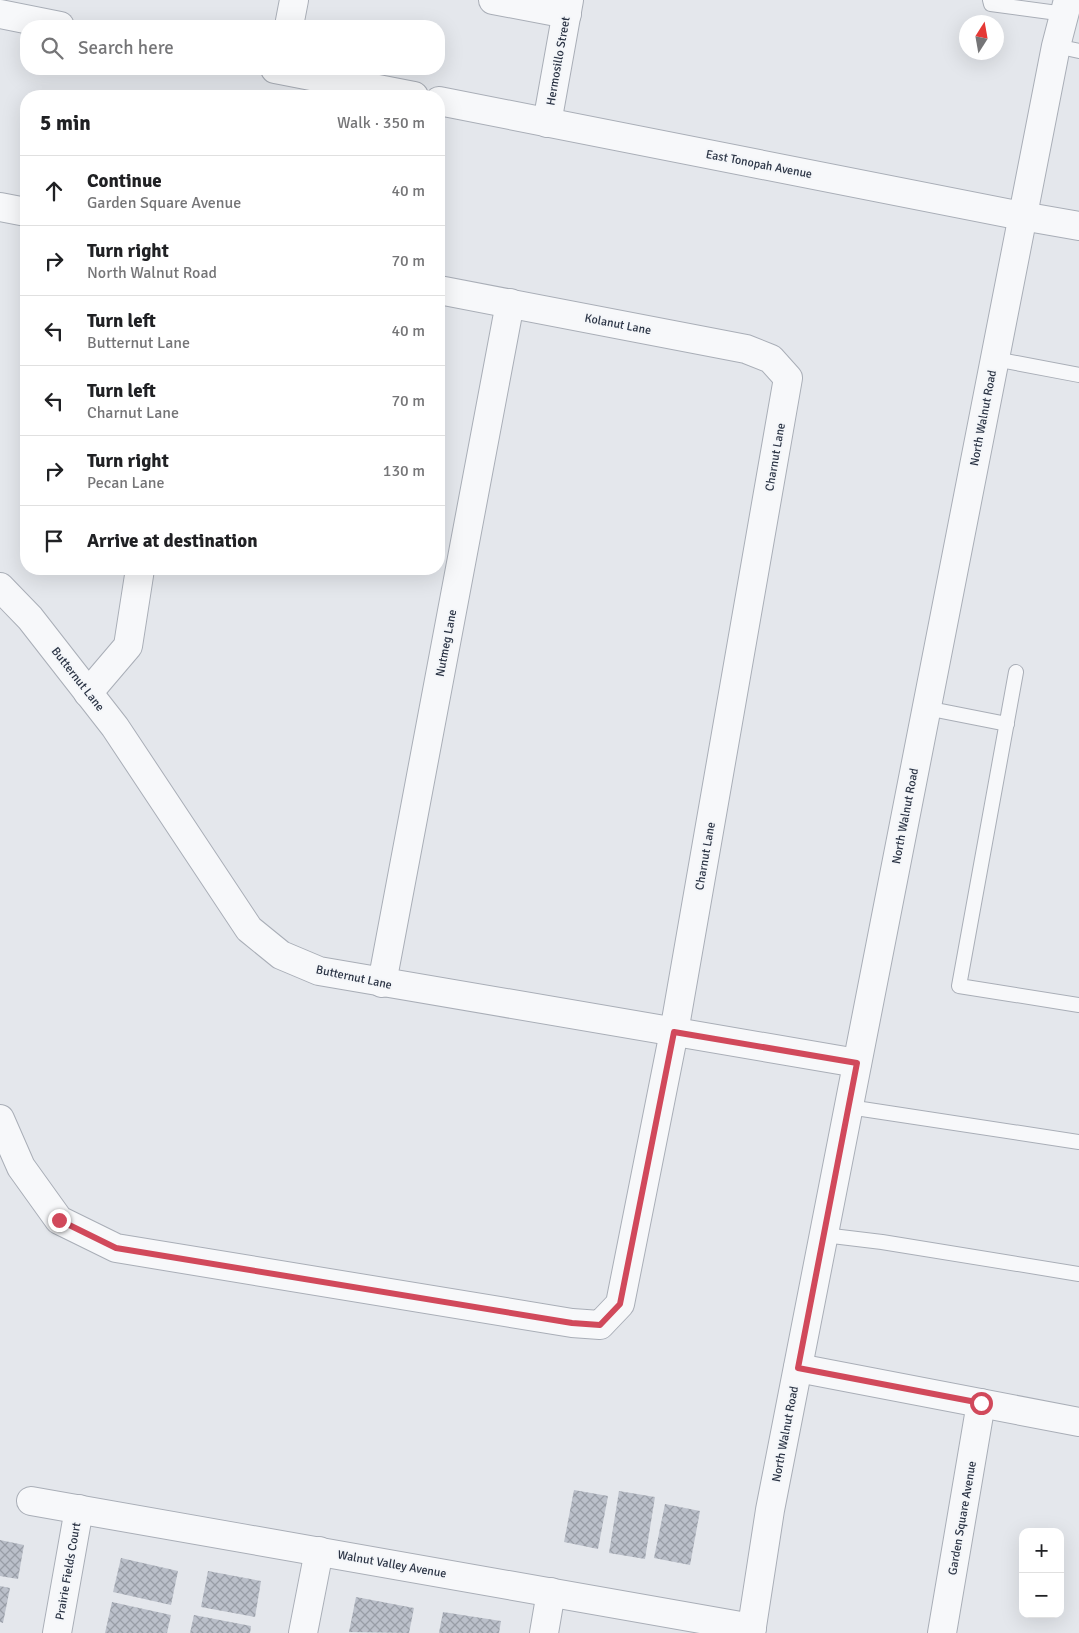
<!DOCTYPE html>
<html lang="en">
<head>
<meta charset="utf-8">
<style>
	body { margin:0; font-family:Signika,sans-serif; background:#f6f6f6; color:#202124 }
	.controls { position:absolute; right:15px; bottom:15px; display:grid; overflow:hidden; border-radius:10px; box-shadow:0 5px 20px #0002 }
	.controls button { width:45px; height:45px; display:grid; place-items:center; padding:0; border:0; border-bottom:1px solid #e0e0e0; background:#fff; color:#202124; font:25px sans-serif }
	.compass { position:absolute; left:959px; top:15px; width:45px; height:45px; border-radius:50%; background:#fff; box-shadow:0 5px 20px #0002; rotate:11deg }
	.stop { position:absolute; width:15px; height:15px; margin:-11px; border:4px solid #d1495b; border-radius:50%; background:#fff }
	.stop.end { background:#d1495b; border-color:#fff; box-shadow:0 1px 5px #0008 }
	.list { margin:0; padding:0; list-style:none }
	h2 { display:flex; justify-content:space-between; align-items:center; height:65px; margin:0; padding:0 20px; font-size:21px }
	h2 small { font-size:16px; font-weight:400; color:#757577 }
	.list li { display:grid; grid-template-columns:32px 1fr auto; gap:15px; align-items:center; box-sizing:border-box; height:70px; padding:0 20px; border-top:1px solid #e0e0e0 }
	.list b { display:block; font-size:19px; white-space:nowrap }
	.list p { margin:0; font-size:16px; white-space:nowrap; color:#757577 }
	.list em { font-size:16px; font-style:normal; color:#757577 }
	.icon { flex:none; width:28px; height:28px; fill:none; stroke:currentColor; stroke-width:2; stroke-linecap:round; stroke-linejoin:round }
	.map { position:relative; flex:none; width:1079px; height:1633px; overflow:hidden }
	.search { position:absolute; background:#fff; box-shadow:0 5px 20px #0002; left:20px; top:20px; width:425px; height:55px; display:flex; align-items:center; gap:12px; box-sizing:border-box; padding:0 18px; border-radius:20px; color:#757577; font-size:19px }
	.panel { position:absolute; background:#fff; box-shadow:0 5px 20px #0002; left:20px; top:90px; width:425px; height:485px; border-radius:20px }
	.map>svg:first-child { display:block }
	.building { fill:url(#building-cross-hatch) }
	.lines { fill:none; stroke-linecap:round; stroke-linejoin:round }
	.service-casing { stroke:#a9aeb7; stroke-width:16 }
	.minor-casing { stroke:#a9aeb7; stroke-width:30 }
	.tertiary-casing { stroke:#a9aeb7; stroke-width:30 }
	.service { stroke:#f7f8fa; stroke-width:14 }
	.minor { stroke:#f7f8fa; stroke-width:28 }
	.tertiary { stroke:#f7f8fa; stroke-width:28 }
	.route { stroke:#d1495b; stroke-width:6 }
	.labels { text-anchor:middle; stroke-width:4; stroke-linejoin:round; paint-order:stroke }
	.street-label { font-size:12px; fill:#2b3445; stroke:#f4f6f9 }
</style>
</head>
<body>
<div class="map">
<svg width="1079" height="1633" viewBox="0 0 1079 1633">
	<defs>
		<pattern id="building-cross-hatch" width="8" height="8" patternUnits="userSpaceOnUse" patternTransform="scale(1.25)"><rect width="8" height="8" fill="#bbc0ca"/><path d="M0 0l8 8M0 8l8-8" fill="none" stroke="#989da6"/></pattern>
	</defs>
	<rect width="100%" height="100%" fill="#e4e7ec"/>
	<!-- building -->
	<g class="building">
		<polygon points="574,1490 608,1496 598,1549 564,1542"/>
		<polygon points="619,1491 655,1497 645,1559 609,1553"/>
		<polygon points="665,1504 700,1511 690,1565 654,1558"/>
		<polygon points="0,1540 24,1545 18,1579 0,1576"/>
		<polygon points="121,1558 178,1571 171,1605 113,1592"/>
		<polygon points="208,1571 261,1581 255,1617 201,1607"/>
		<polygon points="0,1586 10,1588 3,1623 0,1622"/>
		<polygon points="356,1597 414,1608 409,1633 349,1632"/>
		<polygon points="112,1602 171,1615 167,1633 105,1633"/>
		<polygon points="443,1612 501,1621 499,1633 439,1633"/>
		<polygon points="194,1615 251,1626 250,1633 190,1633"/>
	</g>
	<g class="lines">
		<!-- service casing -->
		<g class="service-casing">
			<g id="service">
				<polyline points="990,0 991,4 1065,14"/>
				<polyline points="1056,46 1079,51"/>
				<polyline points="995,359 1079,375"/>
				<polyline points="1016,672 959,986 1079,1005"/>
				<polyline points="926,708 1007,724"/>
				<polyline points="849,1107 1079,1142"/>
				<polyline points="824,1235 882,1242 1079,1274"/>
			</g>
		</g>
		<!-- minor casing -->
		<g class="minor-casing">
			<g id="minor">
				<polyline points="493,0 567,14"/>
				<polyline points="0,14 60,26"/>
				<polyline points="289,26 294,0"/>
				<polyline points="275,69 414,96"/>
				<polyline points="439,101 1022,216"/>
				<polyline points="547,123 569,0"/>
				<polyline points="0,207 26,212"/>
				<polyline points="0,587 30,618 115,727 249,929 281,955 319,971 857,1063"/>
				<polyline points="88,693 128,646 140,569"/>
				<polyline points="382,983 510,303"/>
				<polyline points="0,1119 21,1167 59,1220 116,1248 572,1323 600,1325 620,1304 674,1032 788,378 771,359 746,349 439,290"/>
				<polyline points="798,1368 1079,1422"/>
				<polyline points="31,1501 752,1628"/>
				<polyline points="57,1633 79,1509"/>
				<polyline points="303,1633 319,1551"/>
				<polyline points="544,1633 551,1592"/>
				<polyline points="942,1633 981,1403"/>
			</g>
		</g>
		<!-- tertiary casing -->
		<g class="tertiary-casing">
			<g id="tertiary">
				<polyline points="1022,216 1079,226"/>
				<polyline points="751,1633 770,1510 1056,46 1068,0"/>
			</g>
		</g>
		<!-- service -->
		<use href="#service" class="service"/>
		<!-- minor -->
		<use href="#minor" class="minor"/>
		<!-- tertiary -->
		<use href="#tertiary" class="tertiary"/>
	</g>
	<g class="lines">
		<!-- route -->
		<polyline class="route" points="59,1220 116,1248 572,1323 600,1325 620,1304 674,1032 857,1063 798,1368 981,1403"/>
	</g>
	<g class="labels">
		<!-- street labels -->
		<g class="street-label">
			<text transform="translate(558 61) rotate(-80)" y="4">Hermosillo Street</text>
			<text transform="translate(759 164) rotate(11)" y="4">East Tonopah Avenue</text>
			<text transform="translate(618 324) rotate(11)" y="4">Kolanut Lane</text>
			<text transform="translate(983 418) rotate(-79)" y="4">North Walnut Road</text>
			<text transform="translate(775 457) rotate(-80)" y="4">Charnut Lane</text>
			<text transform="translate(446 643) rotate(-79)" y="4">Nutmeg Lane</text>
			<text transform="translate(78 679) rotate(52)" y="4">Butternut Lane</text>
			<text transform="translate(905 816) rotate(-79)" y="4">North Walnut Road</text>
			<text transform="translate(705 856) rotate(-80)" y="4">Charnut Lane</text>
			<text transform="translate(354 977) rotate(12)" y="4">Butternut Lane</text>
			<text transform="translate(785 1434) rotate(-79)" y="4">North Walnut Road</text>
			<text transform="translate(962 1518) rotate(-80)" y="4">Garden Square Avenue</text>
			<text transform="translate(392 1564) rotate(10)" y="4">Walnut Valley Avenue</text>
			<text transform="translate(68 1571) rotate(-80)" y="4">Prairie Fields Court</text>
		</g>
	</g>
</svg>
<div class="controls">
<button>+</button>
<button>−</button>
</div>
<svg class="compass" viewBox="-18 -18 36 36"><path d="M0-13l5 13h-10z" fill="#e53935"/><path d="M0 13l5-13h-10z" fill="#757577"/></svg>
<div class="stop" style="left:981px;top:1403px"></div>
<div class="stop end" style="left:59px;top:1220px"></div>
<div class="search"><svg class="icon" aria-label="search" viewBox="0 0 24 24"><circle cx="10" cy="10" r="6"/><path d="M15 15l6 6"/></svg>Search here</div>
<section class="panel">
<h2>5 min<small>Walk · 350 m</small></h2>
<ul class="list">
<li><svg class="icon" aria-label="ahead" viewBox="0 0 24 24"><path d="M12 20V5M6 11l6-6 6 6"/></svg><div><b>Continue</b><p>Garden Square Avenue</p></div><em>40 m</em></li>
<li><svg class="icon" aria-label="right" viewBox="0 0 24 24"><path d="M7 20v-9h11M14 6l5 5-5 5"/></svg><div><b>Turn right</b><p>North Walnut Road</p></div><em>70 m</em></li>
<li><svg class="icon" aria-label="left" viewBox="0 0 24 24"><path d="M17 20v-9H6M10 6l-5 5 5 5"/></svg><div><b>Turn left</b><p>Butternut Lane</p></div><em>40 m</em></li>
<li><svg class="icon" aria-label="left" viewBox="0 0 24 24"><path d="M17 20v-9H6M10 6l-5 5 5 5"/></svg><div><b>Turn left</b><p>Charnut Lane</p></div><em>70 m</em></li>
<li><svg class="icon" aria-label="right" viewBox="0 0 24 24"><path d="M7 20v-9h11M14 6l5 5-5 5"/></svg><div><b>Turn right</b><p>Pecan Lane</p></div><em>130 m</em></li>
<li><svg class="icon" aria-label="arrive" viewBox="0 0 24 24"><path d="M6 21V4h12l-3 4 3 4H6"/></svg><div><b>Arrive at destination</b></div></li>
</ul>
</section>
</div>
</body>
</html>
